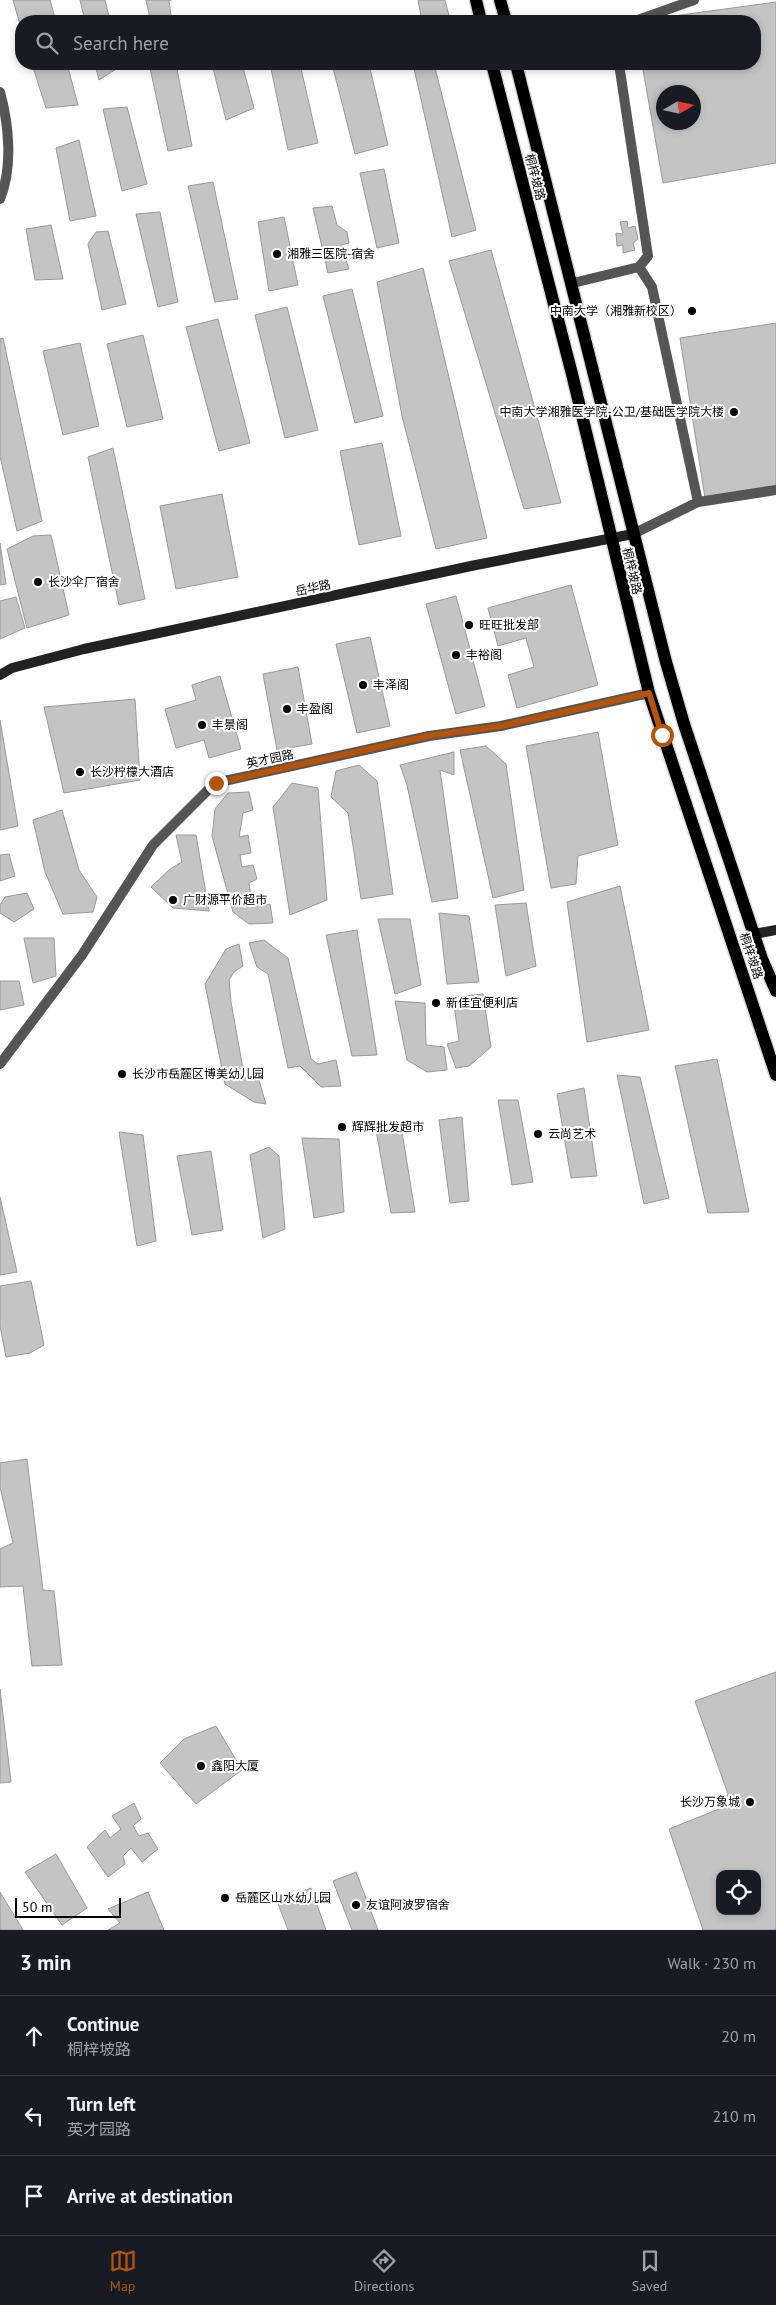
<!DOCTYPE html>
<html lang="en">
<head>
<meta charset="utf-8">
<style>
	body { margin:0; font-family:"PT Sans","Noto Sans SC",sans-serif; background:#20242c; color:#f1f3f6 }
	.controls { position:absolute; right:15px; bottom:15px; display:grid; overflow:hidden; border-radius:10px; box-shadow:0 2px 8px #0003 }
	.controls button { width:45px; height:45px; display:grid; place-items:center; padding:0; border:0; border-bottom:1px solid #363941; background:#171b24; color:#f1f3f6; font:25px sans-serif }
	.compass { position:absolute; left:656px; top:85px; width:45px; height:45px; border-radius:50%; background:#171b24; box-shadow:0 2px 8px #0003; rotate:81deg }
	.scale { position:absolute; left:15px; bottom:12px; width:106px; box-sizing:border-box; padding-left:5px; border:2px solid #000; border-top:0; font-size:14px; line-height:18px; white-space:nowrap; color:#000; -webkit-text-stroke:4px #fff; paint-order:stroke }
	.stop { position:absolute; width:15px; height:15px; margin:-11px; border:4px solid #b45309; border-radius:50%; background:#fff }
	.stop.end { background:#b45309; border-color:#fff; box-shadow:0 1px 5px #0008 }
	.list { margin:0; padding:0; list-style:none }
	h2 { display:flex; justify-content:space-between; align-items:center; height:65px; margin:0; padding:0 20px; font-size:21px }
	h2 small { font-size:16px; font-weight:400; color:#9ea1a6 }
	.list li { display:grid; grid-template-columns:32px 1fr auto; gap:15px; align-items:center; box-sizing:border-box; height:80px; padding:0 20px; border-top:1px solid #363941 }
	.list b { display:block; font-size:19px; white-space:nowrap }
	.list p { margin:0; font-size:16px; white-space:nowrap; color:#9ea1a6 }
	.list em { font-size:16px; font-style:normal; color:#9ea1a6 }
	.icon { flex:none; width:28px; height:28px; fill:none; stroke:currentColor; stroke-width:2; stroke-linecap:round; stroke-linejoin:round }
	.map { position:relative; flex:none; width:776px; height:1930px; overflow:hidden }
	.search { position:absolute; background:#171b24; box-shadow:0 2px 8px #0003; left:15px; right:15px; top:15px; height:55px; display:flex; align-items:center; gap:12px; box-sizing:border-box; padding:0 18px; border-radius:20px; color:#9ea1a6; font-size:19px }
	.sheet { height:305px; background:#171b24 }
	nav { display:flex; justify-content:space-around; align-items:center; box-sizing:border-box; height:70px; border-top:1px solid #363941; background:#171b24; font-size:14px; color:#9ea1a6 }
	nav a { display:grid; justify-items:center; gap:2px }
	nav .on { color:#b45309 }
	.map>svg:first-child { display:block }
	.building { fill:#c4c4c4; stroke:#999; fill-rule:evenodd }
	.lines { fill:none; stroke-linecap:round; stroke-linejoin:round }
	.primary-casing { stroke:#dbdbdb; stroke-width:15 }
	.street { stroke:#555; stroke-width:10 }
	.secondary { stroke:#222; stroke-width:10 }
	.primary { stroke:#000; stroke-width:12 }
	.route { stroke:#b45309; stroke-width:6 }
	.poi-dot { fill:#000; stroke:#fff; stroke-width:2 }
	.labels { text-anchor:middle; stroke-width:4; stroke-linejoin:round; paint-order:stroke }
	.street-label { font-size:12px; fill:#000; stroke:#fff }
	.poi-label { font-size:12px; fill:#000; stroke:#fff; text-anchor:start }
</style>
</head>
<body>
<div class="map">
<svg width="776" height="1930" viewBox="0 0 776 1930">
	<rect width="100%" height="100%" fill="#fff"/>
	<!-- building -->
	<g class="building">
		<polygon points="13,0 50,0 56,21 21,21 21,28"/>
		<polygon points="80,0 105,0 110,21 85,21"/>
		<polygon points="146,0 171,0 169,1 171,15 165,21 147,21 150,18"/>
		<polygon points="418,0 445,0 449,16 421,16"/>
		<path d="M776 2V163L663 183 642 64H755V21H637ZM664 92H694V122H664Z"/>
		<polygon points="32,64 67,64 78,105 46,108"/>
		<polygon points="95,64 121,64 121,66 99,80"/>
		<polygon points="176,64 192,146 168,151 150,68"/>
		<polygon points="212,64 242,64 254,108 226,120"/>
		<polygon points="270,64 300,64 318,143 288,150"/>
		<polygon points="332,64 369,64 388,145 355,154"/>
		<polygon points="413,64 434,64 476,230 452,237"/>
		<polygon points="127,107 147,184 122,191 103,109"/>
		<polygon points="79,140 96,216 70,221 56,148"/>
		<polygon points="384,169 399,243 377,248 360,173"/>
		<polygon points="213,182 238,299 215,302 188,186"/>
		<polygon points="332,206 337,225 347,232 349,243 341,245 349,269 328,273 313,208"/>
		<polygon points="160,212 178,302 158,307 136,214"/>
		<polygon points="284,217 298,285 269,291 258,222"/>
		<polygon points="627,221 628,228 635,226 638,239 633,243 635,250 623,253 623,245 617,246 616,233 623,234 620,222"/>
		<polygon points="51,225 63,279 35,280 26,229"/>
		<polygon points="108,231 126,304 102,310 88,244 96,232"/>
		<polygon points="491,250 561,503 524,509 449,261"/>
		<polygon points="423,268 487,538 436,549 402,416 377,282"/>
		<polygon points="352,289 383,416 355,423 323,296"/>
		<polygon points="287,307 318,430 285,438 255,315"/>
		<polygon points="218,319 250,443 219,451 186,327"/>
		<polygon points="776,323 776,487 705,498 680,338"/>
		<polygon points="143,335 163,419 127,427 107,344"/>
		<polygon points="3,338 42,521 17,531 0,456 0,339"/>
		<polygon points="80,343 99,426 63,435 43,351"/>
		<polygon points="382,443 401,536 359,545 340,451"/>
		<polygon points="113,448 145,599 119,605 88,457"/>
		<polygon points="222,494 238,577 176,589 160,506"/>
		<polygon points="51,535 69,615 27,628 7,549 33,536"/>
		<polygon points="0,543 6,584 0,585"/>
		<polygon points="571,585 598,685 517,708 508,675 534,667 526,638 498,646 488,608"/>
		<polygon points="456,596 485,706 456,714 426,604"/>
		<polygon points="16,597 25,628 0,639 0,601"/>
		<polygon points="370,637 390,726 357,733 336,644"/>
		<polygon points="298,667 312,744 277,750 263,674"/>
		<polygon points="220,676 241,749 209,758 204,740 176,748 165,709 196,700 192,685"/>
		<polygon points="135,699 140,780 64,793 44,707"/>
		<polygon points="0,720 18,826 0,830"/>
		<polygon points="598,732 618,845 578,856 576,884 551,888 526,746"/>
		<polygon points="486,746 506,764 524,890 493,898 460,750"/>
		<polygon points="454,752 454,775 440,770 458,898 432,902 407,785 400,765"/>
		<polygon points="359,765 377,781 393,894 361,899 348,813 331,797 336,771"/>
		<polygon points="292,783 318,788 327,900 290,915 273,807"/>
		<polygon points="249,792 253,810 243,813 239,837 248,835 251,853 240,855 242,867 253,865 257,879 249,883 251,897 260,906 270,904 273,923 249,924 233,912 212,836 215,809 228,793"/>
		<polygon points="62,810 79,870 97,897 93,912 63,914 45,872 33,820"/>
		<polygon points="176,835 196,835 209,911 173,908 151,887 170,869 182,862"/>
		<polygon points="9,854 15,876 0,881 0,855"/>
		<polygon points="620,886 649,1030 587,1042 567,902"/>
		<polygon points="27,893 34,909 14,922 0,913 0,905 5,897"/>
		<polygon points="526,903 536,966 506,976 495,905"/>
		<polygon points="439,913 469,916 479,982 447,984"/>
		<polygon points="378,919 410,919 421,985 395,994"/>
		<polygon points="357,930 377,1055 352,1056 326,935"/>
		<polygon points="24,938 54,938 56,976 33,983"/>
		<polygon points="264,940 288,958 311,1059 318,1064 336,1060 341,1086 321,1087 300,1066 288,1068 268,974 257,967 249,943"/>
		<polygon points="239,944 243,966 234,972 229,980 231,1002 243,1069 258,1077 266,1104 254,1102 225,1084 205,984 226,949"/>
		<polygon points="0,981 19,981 24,1005 0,1010"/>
		<polygon points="483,994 491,1047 469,1066 456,1068 447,1044 459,1041 453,997"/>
		<polygon points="395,1001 425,1003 426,1045 444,1047 447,1070 427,1072 407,1060"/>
		<polygon points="717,1059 749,1212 708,1213 675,1066"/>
		<polygon points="617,1075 640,1077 669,1198 644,1204"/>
		<polygon points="584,1088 597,1176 571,1178 557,1094"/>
		<polygon points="498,1100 518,1100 533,1182 512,1185"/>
		<polygon points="462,1117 469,1201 450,1203 439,1120"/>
		<polygon points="401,1126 415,1212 391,1213 376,1130"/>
		<polygon points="119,1132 143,1135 156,1241 137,1246"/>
		<polygon points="302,1138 339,1139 344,1212 314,1218"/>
		<polygon points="269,1147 279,1156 285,1229 263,1238 250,1155"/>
		<polygon points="211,1151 223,1230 192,1235 177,1156"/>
		<polygon points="0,1197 17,1272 0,1275"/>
		<polygon points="31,1281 44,1345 30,1353 6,1357 0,1326 0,1286"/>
		<polygon points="27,1459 43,1590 54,1591 62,1665 32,1666 23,1586 0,1587 0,1549 13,1543 0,1487 0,1463"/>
		<path d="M776 1672V1930H703L669 1829 719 1809 728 1794 695 1701ZM720 1874H757V1911H720Z"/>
		<polygon points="0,1689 11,1782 0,1783"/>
		<polygon points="216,1726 242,1770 196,1804 160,1763 184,1739"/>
		<polygon points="134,1803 141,1819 133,1826 139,1836 148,1833 158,1849 142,1862 131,1848 123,1856 125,1864 108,1877 87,1847 105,1830 110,1838 121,1829 112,1816"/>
		<polygon points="56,1854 87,1908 62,1925 25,1872"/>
		<polygon points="356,1872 378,1930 352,1930 333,1881"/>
		<polygon points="311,1888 326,1930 288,1930 277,1901"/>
		<polygon points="0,1892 23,1930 0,1930"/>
		<polygon points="148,1892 164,1930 108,1930 120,1923 108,1909"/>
	</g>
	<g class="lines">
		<!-- primary casing -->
		<g class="primary-casing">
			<g id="primary">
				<polyline points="476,0 481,21"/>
				<polyline points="500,0 506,21"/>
				<polyline points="492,64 572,374 649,693 776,1075"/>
				<polyline points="516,64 666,662 684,724 762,959 776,991"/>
			</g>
		</g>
		<!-- street -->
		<g class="street">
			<polyline points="635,21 694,0"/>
			<path d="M0 92C9 124 13 167 0 199"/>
			<polyline points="639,267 652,287 698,502"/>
			<polyline points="573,283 639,267 648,256 619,64"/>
			<polyline points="633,534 698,502 776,490"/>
			<polyline points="0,1064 82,955 153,845 215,783 429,736 501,726 649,693"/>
		</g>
		<!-- secondary -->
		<g class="secondary">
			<polyline points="0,675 12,668 84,649 471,566 633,534"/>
			<polyline points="754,934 776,930"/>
		</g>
		<!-- primary -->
		<use href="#primary" class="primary"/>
	</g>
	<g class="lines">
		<!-- route -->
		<polyline class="route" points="216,783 428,736 501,726 649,693 662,735"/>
	</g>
	<!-- markers -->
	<g class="poi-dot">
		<circle cx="277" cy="254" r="5"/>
		<circle cx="692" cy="311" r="5"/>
		<circle cx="734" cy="412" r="5"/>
		<circle cx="38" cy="582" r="5"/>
		<circle cx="469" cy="625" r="5"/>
		<circle cx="456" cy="655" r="5"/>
		<circle cx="363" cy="685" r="5"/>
		<circle cx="287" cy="709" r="5"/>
		<circle cx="202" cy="725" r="5"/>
		<circle cx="80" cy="772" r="5"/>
		<circle cx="173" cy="900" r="5"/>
		<circle cx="436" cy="1003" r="5"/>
		<circle cx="122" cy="1074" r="5"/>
		<circle cx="342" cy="1127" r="5"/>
		<circle cx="538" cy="1134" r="5"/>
		<circle cx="201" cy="1766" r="5"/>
		<circle cx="750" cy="1802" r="5"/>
		<circle cx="225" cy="1898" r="5"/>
		<circle cx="356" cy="1905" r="5"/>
	</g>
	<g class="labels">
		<!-- street labels -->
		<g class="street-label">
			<text transform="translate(535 177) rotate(76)" y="4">桐梓坡路</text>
			<text transform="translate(632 571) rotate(77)" y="4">桐梓坡路</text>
			<text transform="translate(313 588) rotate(-12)" y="4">岳华路</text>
			<text transform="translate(270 759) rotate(-12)" y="4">英才园路</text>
			<text transform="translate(751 956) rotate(71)" y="4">桐梓坡路</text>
		</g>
		<!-- poi labels -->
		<g class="poi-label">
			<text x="287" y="258">湘雅三医院-宿舍</text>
			<text x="682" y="315" text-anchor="end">中南大学（湘雅新校区）</text>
			<text x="724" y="416" text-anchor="end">中南大学湘雅医学院-公卫/基础医学院大楼</text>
			<text x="48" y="586">长沙伞厂宿舍</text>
			<text x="479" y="629">旺旺批发部</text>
			<text x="466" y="659">丰裕阁</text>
			<text x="373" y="689">丰泽阁</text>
			<text x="297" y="713">丰盈阁</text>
			<text x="212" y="729">丰景阁</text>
			<text x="90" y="776">长沙柠檬大酒店</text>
			<text x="183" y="904">广财源平价超市</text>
			<text x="446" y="1007">新佳宜便利店</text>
			<text x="132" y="1078">长沙市岳麓区博美幼儿园</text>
			<text x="352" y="1131">辉辉批发超市</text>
			<text x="548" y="1138">云尚艺术</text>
			<text x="211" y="1770">鑫阳大厦</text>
			<text x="740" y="1806" text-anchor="end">长沙万象城</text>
			<text x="235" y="1902">岳麓区山水幼儿园</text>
			<text x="366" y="1909">友谊阿波罗宿舍</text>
		</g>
	</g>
</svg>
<div class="controls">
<button><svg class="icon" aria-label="locate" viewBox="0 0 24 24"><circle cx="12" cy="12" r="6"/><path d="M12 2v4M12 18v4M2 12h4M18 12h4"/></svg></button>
</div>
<svg class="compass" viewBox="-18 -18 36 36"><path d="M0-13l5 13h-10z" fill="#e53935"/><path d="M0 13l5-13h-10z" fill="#9ea1a6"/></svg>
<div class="scale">50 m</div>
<div class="stop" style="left:662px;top:735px"></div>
<div class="stop end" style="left:216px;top:783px"></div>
<div class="search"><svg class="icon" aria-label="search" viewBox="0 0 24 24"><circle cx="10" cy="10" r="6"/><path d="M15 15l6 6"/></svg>Search here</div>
</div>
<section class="sheet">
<h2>3 min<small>Walk · 230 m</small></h2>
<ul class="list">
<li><svg class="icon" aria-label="ahead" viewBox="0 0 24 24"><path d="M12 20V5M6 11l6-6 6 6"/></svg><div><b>Continue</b><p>桐梓坡路</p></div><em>20 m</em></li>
<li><svg class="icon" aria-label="left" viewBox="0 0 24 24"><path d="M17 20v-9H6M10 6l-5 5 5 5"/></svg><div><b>Turn left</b><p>英才园路</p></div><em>210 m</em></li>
<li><svg class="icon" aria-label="arrive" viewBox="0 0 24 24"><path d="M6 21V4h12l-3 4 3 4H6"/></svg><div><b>Arrive at destination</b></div></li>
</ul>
</section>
<nav>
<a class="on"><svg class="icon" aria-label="map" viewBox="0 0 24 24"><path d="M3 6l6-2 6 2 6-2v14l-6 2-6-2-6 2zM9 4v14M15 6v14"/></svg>Map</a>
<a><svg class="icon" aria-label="directions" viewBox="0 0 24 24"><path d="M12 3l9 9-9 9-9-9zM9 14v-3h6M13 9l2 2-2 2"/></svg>Directions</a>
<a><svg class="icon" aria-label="saved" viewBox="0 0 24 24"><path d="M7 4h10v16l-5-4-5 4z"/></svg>Saved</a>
</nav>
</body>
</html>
